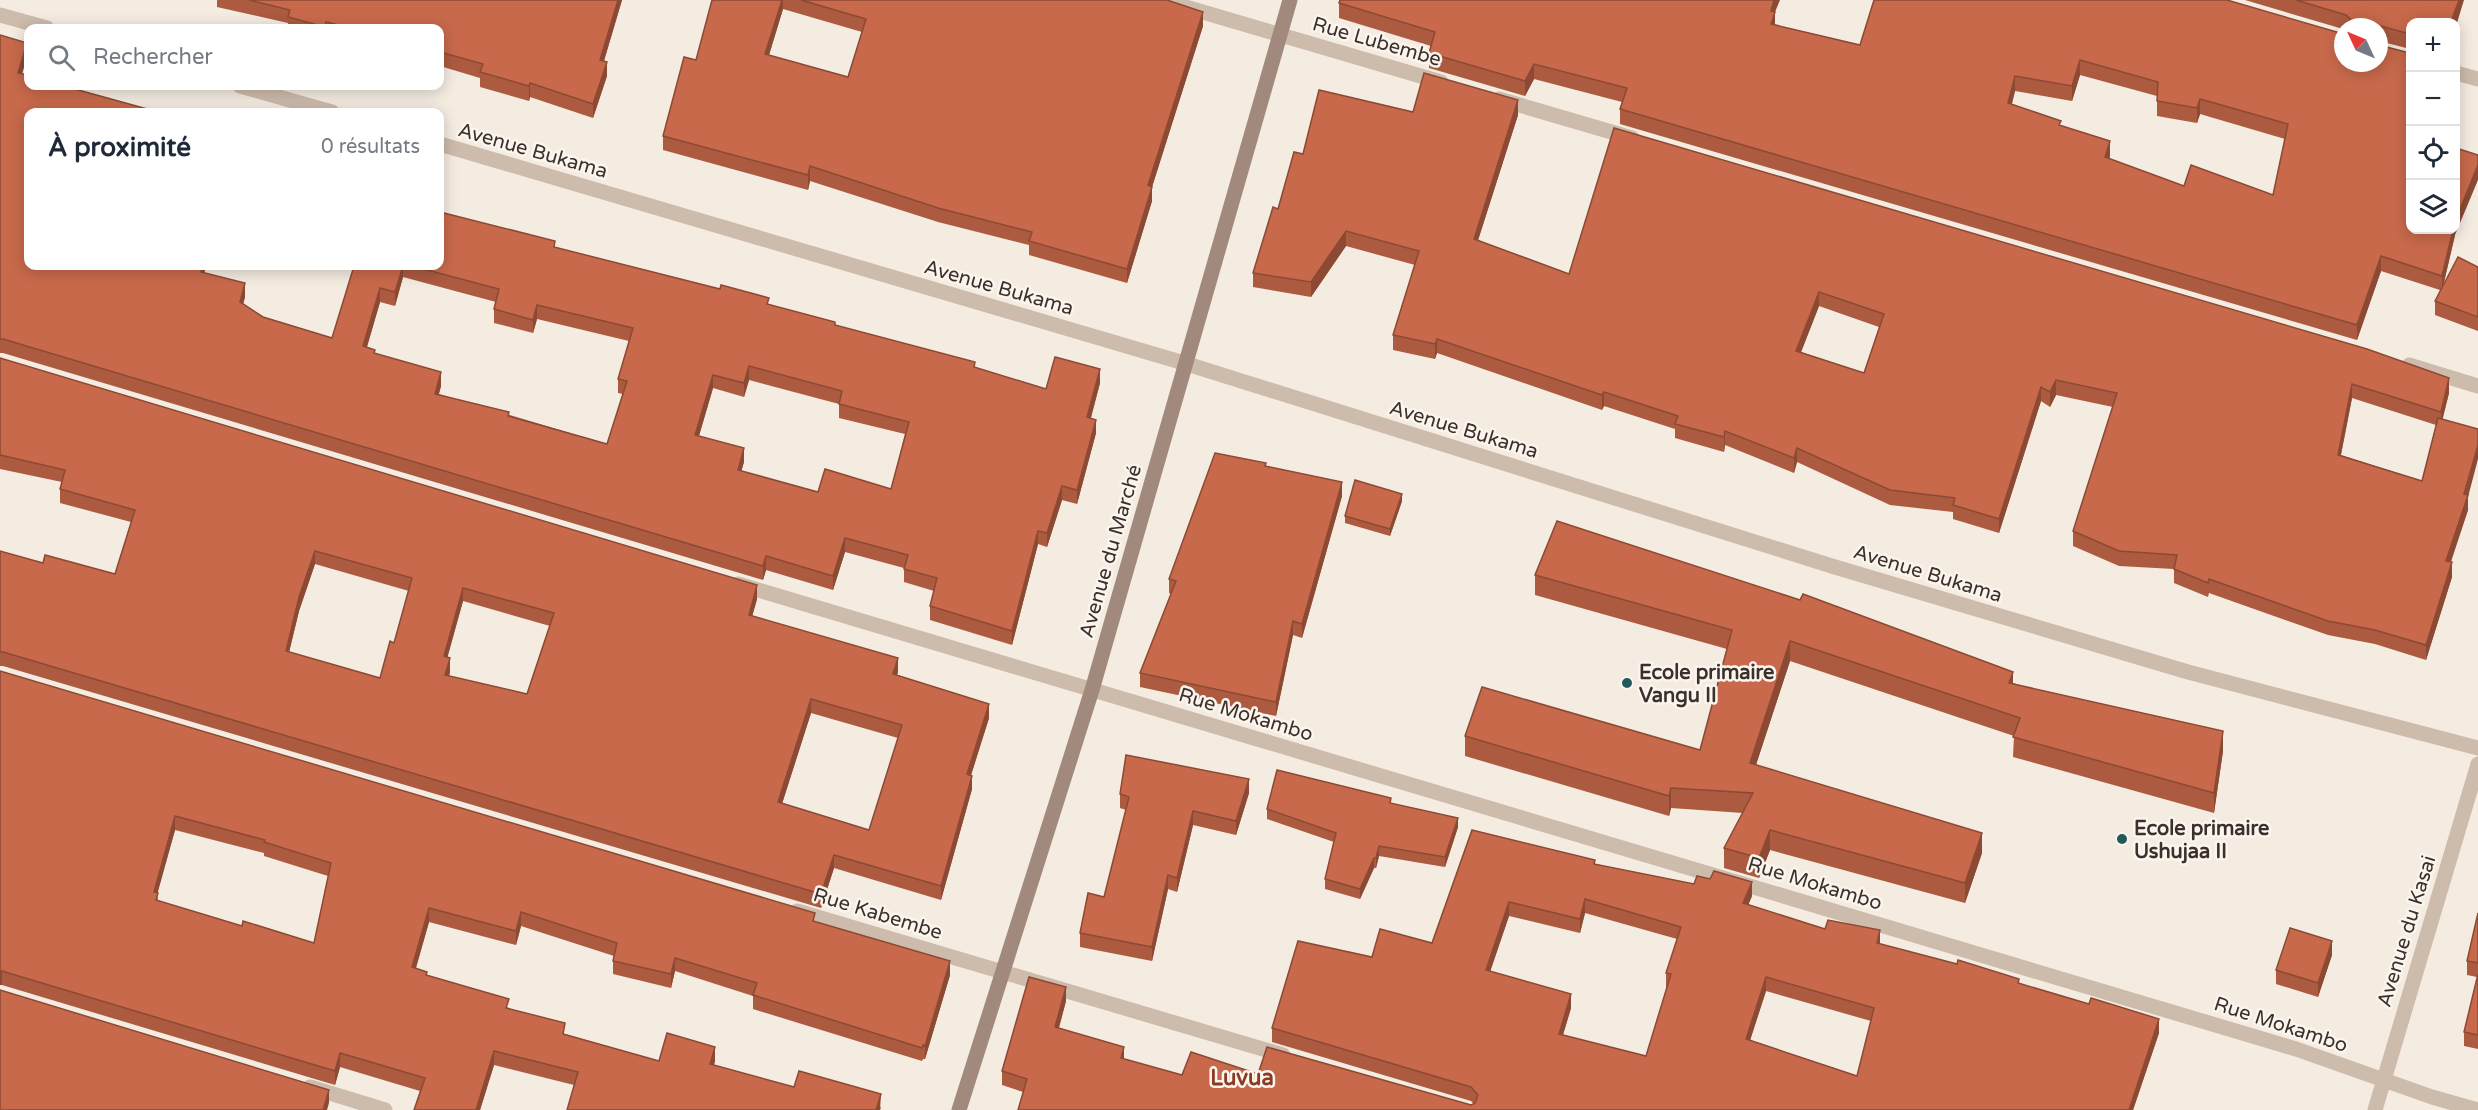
<!DOCTYPE html>
<html lang="fr">
<head>
<meta charset="utf-8">
<style>
	body { margin:0; font-family:"Varela Round",sans-serif; background:#f6f6f7; color:#1f2937 }
	.controls { position:absolute; right:18px; top:18px; display:grid; overflow:hidden; border-radius:12px; box-shadow:0 3px 15px #0003 }
	.controls button { width:54px; height:54px; display:grid; place-items:center; padding:0; border:0; border-bottom:2px solid #e0e1e3; background:#fff; color:#1f2937; font:30px sans-serif }
	.compass { position:absolute; left:2334px; top:18px; width:54px; height:54px; border-radius:50%; background:#fff; box-shadow:0 3px 15px #0003; rotate:314deg }
	.list { margin:0; padding:0; list-style:none }
	h2 { display:flex; justify-content:space-between; align-items:center; height:78px; margin:0; padding:0 24px; font-size:26px }
	h2 small { font-size:20px; font-weight:400; color:#747a83 }
	.icon { flex:none; width:33px; height:33px; fill:none; stroke:currentColor; stroke-width:2; stroke-linecap:round; stroke-linejoin:round }
	.map { position:relative; flex:none; width:2478px; height:1110px; overflow:hidden }
	.search { position:absolute; background:#fff; box-shadow:0 3px 15px #0003; left:24px; top:24px; width:420px; height:66px; display:flex; align-items:center; gap:15px; box-sizing:border-box; padding:0 21px; border-radius:12px; color:#747a83; font-size:22px }
	.panel { position:absolute; background:#fff; box-shadow:0 3px 15px #0003; left:24px; top:108px; width:420px; height:162px; border-radius:12px }
	.map>svg:first-child { display:block }
	.lines { fill:none; stroke-linecap:round; stroke-linejoin:round }
	.street { stroke:#cdbbac; stroke-width:15 }
	.secondary { stroke:#a18a7d; stroke-width:15 }
	.wall { fill:#ac5a40; fill-rule:evenodd }
	.shaded-wall { fill:#8c4a34 }
	.building { fill:#c8694b; stroke:#8c4a34; stroke-width:1.5; fill-rule:evenodd }
	.poi-dot { fill:#1f5a5e; stroke:#fbf5ee; stroke-width:2 }
	.labels { text-anchor:middle; stroke-width:5; stroke-linejoin:round; paint-order:stroke }
	.street-label { font-size:20px; fill:#3b302b; stroke:#fbf5ee }
	.poi-label { font-size:20px; font-weight:bold; fill:#3b302b; stroke:#fbf5ee; text-anchor:start }
	.quarter-label { font-size:22px; font-weight:bold; fill:#8c3b22; stroke:#fbf5ee }
</style>
</head>
<body>
<div class="map">
<svg width="2478" height="1110" viewBox="0 0 2478 1110">
	<rect width="100%" height="100%" fill="#f4ebe1"/>
	<g class="lines">
		<!-- street -->
		<g class="street">
			<polyline points="1162,0 1441,82"/>
			<polyline points="0,15 47,28"/>
			<polyline points="2456,73 2478,79"/>
			<polyline points="240,86 332,112"/>
			<polyline points="1499,99 1632,138"/>
			<polyline points="440,144 1184,363 1835,567 2188,672 2478,748"/>
			<polyline points="2409,365 2478,386"/>
			<polyline points="738,584 2296,1049 2432,1097 2478,1110"/>
			<polyline points="797,911 1283,1055"/>
			<polyline points="310,1087 385,1110"/>
			<polyline points="2375,1110 2478,764"/>
		</g>
		<!-- secondary -->
		<polyline class="secondary" points="959,1110 1092,690 1290,0"/>
	</g>
	<!-- wall -->
	<g class="wall">
		<polygon points="217,0 622,0 604,61 607,76 593,118 530,97 529,101 480,87 480,78 440,66 440,28 288,28 288,23 217,7"/>
		<path d="M712 0H1167L1203 26 1152 187V201L1127 283 1029 255V245L938 222 810 181 808 190 663 150V136L696 60ZM783 9 862 32 848 77 769 55Z"/>
		<path d="M2227 0 2455 235 2443 286 2478 267V331L2435 315V301L2440 290 2381 271 2357 340 1620 124V109L1622 102 1534 79 1525 96 1429 68V53L1431 46 1339 18V3L1775 12V25L1860 45ZM2080 75 2157 96V116L2197 123 2200 114 2285 139 2273 195 2184 186 2109 159 2110 156 2061 126 2012 104 2015 91 2072 101Z"/>
		<polygon points="2245,0 2464,0 2410,22 2410,49 2379,41 2379,27 2343,27 2343,29"/>
		<path d="M0 35 27 57 22 74 28 266H206L204 273 245 297 243 304 263 317 332 338 354 266H440L555 247 769 304 835 326 1046 389 1100 383 1091 418 1096 433 1077 504 1062 500 1047 547 1038 544 1012 645 930 620V606L934 591 904 582V568L845 552 833 590 766 570 763 580 3 353H0ZM403 277 496 302 494 309V323L533 333 537 319 629 341 618 379V393L623 394 607 444 439 394 441 386 375 353 367 347 380 302 395 306ZM749 380 839 404V418L905 434 891 489 818 492 741 471 744 462 699 436 713 388 744 397Z"/>
		<path d="M1413 112 1518 115 1478 240 1569 274 1614 128 2449 393 2442 419 2468 497V510L2451 562 2452 577 2426 660 2375 644 2328 635 2209 593 2208 597 2174 583V569L2119 566 2073 546V531L2113 407 2056 395 2050 407 2041 401 1999 533 1953 519V512L1890 505 1797 462 1794 473 1725 445 1724 452 1675 438V429L1604 406 1602 410 1437 353 1435 359 1393 350V335L1415 265 1346 246 1311 297 1253 287V273L1278 209 1303 154ZM1819 306 1879 327 1864 373 1801 352ZM2352 398 2436 425 2422 481 2341 455Z"/>
		<path d="M0 358 757 599 752 616 898 672 897 675 989 718 971 775 972 789 941 900 834 868 821 908 3 666H0V551L43 563 115 574 131 522 60 503V489L62 482 0 469ZM315 564 409 591 394 643 380 678 289 652 299 611ZM463 601 550 626 527 694 449 676 450 672 447 657ZM811 713 898 738 869 830 782 804Z"/>
		<polygon points="1266,466 1342,496 1302,638 1293,635 1276,716 1140,687 1140,673 1171,594 1169,593 1169,579"/>
		<polygon points="1402,501 1390,536 1345,523 1345,516"/>
		<polygon points="1535,575 2013,683 2223,751 2214,813 2013,757 2014,736 1790,661 1756,765 1982,853 1965,903 1770,850 1759,878 1724,868 1724,848 1743,813 1671,808 1669,816 1465,756 1465,736 1700,750 1727,649 1535,595"/>
		<path d="M0 671 815 922 950 975 925 1059H923L922 1061 753 1009V996L675 971 671 988 613 974V961L614 956 521 926 516 945 429 922 416 968 427 975 509 1008 565 1034 659 1061H715L714 1065 794 1087 881 1107 880 1110H567L574 1085 494 1065 480 1110H414L420 1091 340 1067 335 1085 2 985H0ZM175 830 264 853V856L328 876 314 943 242 926 158 901 157 893Z"/>
		<polygon points="1249,793 1236,835 1193,825 1177,892 1168,889 1152,961 1080,947 1080,933 1104,897 1126,810 1120,808 1120,794"/>
		<polygon points="1391,803 1458,827 1445,867 1379,856 1376,868 1374,868 1360,899 1325,889 1325,879 1334,842 1267,819 1267,809"/>
		<path d="M1472 830 1595 864 1752 896 1748 905 1825 929 2019 983 2159 1033 2133 1110H1018L1023 1092 1002 1085V1071L1066 1001 1059 1028 1124 1059 1182 1075 1258 1074 1471 1105 1474 1104 1471 1101 1272 1042V1028L1372 957 1432 943ZM1585 913 1677 939 1666 973V987H1667L1646 1056 1563 1035 1571 1008 1490 971 1509 916 1580 933ZM1766 991 1871 1021 1857 1076 1750 1040Z"/>
		<polygon points="2478,913 2478,1049 2464,1046 2464,1032 2477,977 2467,975 2467,961"/>
		<polygon points="2332,955 2318,997 2276,984 2276,970"/>
	</g>
	<!-- shaded-wall -->
	<g class="shaded-wall">
		<polygon points="618,0 622,0 600,74 600,60"/>
		<polygon points="782,0 783,0 783,9 765,68 765,54"/>
		<polygon points="1774,0 1780,0 1775,12 1775,27 1771,39 1771,11"/>
		<polygon points="2459,0 2464,0 2456,26 2456,22 2451,22"/>
		<polygon points="1203,12 1203,26 1152,187 1152,201 1127,283 1127,269 1148,185"/>
		<polygon points="27,43 27,57 18,86 18,73"/>
		<polygon points="2080,60 2080,75 2072,101 2072,86"/>
		<polygon points="607,62 607,76 593,118 593,104"/>
		<polygon points="1534,64 1534,79 1525,96 1525,81"/>
		<polygon points="2015,76 2015,91 2008,118 2008,103"/>
		<polygon points="530,83 530,97 529,101 529,86"/>
		<polygon points="2200,99 2200,114 2197,123 2197,108"/>
		<polygon points="1518,100 1518,115 1474,253 1474,239"/>
		<polygon points="2110,141 2110,156 2105,172 2105,157"/>
		<polygon points="2478,165 2478,180 2455,235 2442,291 2442,276 2453,230 2456,230 2456,219"/>
		<polygon points="810,166 810,181 808,190 808,175"/>
		<polygon points="1346,231 1346,246 1311,297 1311,282"/>
		<polygon points="2381,256 2381,271 2357,340 2357,325"/>
		<polygon points="203,266 206,266 201,286 201,272"/>
		<polygon points="403,266 403,277 395,306 395,292"/>
		<polygon points="245,283 245,297 240,315 240,302"/>
		<polygon points="380,288 380,302 363,360 363,346"/>
		<polygon points="1819,292 1819,306 1796,365 1796,351"/>
		<polygon points="537,305 537,319 533,333 533,320"/>
		<polygon points="1437,339 1437,353 1435,359 1435,344"/>
		<polygon points="749,366 749,380 744,397 744,383"/>
		<polygon points="1100,369 1100,383 1087,431 1087,417"/>
		<polygon points="441,372 441,386 435,407 435,394"/>
		<polygon points="713,375 713,388 695,449 695,435"/>
		<polygon points="2449,378 2449,393 2441,426 2441,412"/>
		<polygon points="2056,380 2056,395 2050,407 2050,392"/>
		<polygon points="2352,384 2352,398 2338,469 2338,455"/>
		<polygon points="2041,387 2041,401 1999,533 1999,519"/>
		<polygon points="1604,392 1604,406 1602,410 1602,395"/>
		<polygon points="1096,420 1096,433 1077,504 1077,490"/>
		<polygon points="1725,431 1725,445 1724,452 1724,437"/>
		<polygon points="2478,445 2478,459 2468,497 2468,510 2446,575 2446,561"/>
		<polygon points="744,448 744,462 738,483 738,470"/>
		<polygon points="1797,448 1797,462 1794,473 1794,458"/>
		<polygon points="1342,482 1342,496 1302,638 1302,624"/>
		<polygon points="1062,486 1062,500 1047,547 1047,533"/>
		<polygon points="1402,494 1402,501 1390,536 1390,529"/>
		<polygon points="1038,531 1038,544 1012,645 1012,631"/>
		<polygon points="845,538 845,552 833,590 833,576"/>
		<polygon points="315,551 315,564 299,611 286,665 286,651 299,597"/>
		<polygon points="766,556 766,570 763,580 763,566"/>
		<polygon points="2452,562 2452,577 2426,660 2426,645"/>
		<polygon points="757,585 757,599 749,628 749,615"/>
		<polygon points="463,588 463,601 444,670 444,656"/>
		<polygon points="1293,621 1293,635 1276,716 1276,702"/>
		<polygon points="1790,641 1790,661 1750,783 1750,763"/>
		<polygon points="450,658 450,672 445,689 445,675"/>
		<polygon points="898,658 898,672 893,687 893,674"/>
		<polygon points="2013,672 2013,692 2009,683"/>
		<polygon points="811,699 811,713 778,816 778,802"/>
		<polygon points="989,704 989,718 967,788 967,774"/>
		<polygon points="2223,731 2223,751 2214,813 2214,793"/>
		<polygon points="972,776 972,789 941,900 941,886"/>
		<polygon points="1249,779 1249,793 1236,835 1236,821"/>
		<polygon points="1671,788 1671,808 1669,816 1669,796"/>
		<polygon points="1193,811 1193,825 1177,892 1177,878"/>
		<polygon points="175,816 175,830 154,906 154,892"/>
		<polygon points="1458,818 1458,827 1445,867 1445,857"/>
		<polygon points="1770,830 1770,850 1759,878 1759,858"/>
		<polygon points="1982,833 1982,853 1965,903 1965,883"/>
		<polygon points="1379,846 1379,856 1376,868 1376,858"/>
		<polygon points="834,855 834,868 821,908 821,894"/>
		<polygon points="1374,858 1374,868 1360,899 1360,889"/>
		<polygon points="1168,875 1168,889 1152,961 1152,947"/>
		<polygon points="1752,882 1752,896 1743,917 1743,903"/>
		<polygon points="1585,899 1585,913 1580,933 1580,919"/>
		<polygon points="1509,902 1509,916 1486,984 1486,970"/>
		<polygon points="429,908 429,922 412,981 412,967"/>
		<polygon points="521,912 521,926 516,945 516,931"/>
		<polygon points="1880,930 1880,944 1877,943"/>
		<polygon points="2332,941 2332,955 2318,997 2318,983"/>
		<polygon points="675,958 675,971 671,988 671,974"/>
		<polygon points="950,961 950,975 925,1059 925,1046"/>
		<rect x="0" y="971" width="2" height="14"/>
		<polygon points="1766,977 1766,991 1746,1053 1746,1039"/>
		<polygon points="1066,987 1066,1001 1055,1041 1055,1027"/>
		<polygon points="1571,994 1571,1008 1559,1048 1559,1034"/>
		<polygon points="2159,1019 2159,1033 2133,1110 2129,1110"/>
		<polygon points="715,1047 715,1061 710,1077 710,1064"/>
		<polygon points="1124,1047 1124,1061 1121,1058"/>
		<polygon points="494,1051 494,1065 480,1110 476,1110"/>
		<polygon points="340,1053 340,1067 335,1085 335,1071"/>
		<polygon points="329,1090 329,1103 327,1110 323,1110"/>
		<polygon points="881,1094 880,1110 876,1110"/>
	</g>
	<!-- building -->
	<g class="building">
		<polygon points="249,0 618,0 600,60 607,62 593,104 530,83 529,86 480,72 483,64 440,52 440,28 351,28 326,22 325,27 288,17 290,10"/>
		<polygon points="712,0 782,0 765,54 848,77 866,19 801,0 1167,0 1203,12 1148,185 1152,187 1127,269 1029,241 1032,232 938,208 810,166 808,175 663,136 684,57 696,60"/>
		<path d="M1340 0H1774L1771 11 1775 12 1771 24 1860 45 1874 0H2227L2340 33H2343V63H2379V45L2410 53V230H2453L2442 276 2381 256 2357 325 1620 109 1627 88 1534 64 1525 81 1429 53 1435 32 1339 3ZM2080 60 2158 82 2157 101 2197 108 2200 99 2288 124 2273 195 2191 165 2184 186 2105 157 2110 141 2059 125 2061 121 2008 103 2015 76 2072 86Z"/>
		<polygon points="2296,0 2459,0 2451,22 2410,22 2410,34 2377,25 2374,27 2351,27 2353,22 2346,15"/>
		<path d="M0 35 27 43 18 73 28 75V86H64L158 112H28V266H203L201 272 245 283 240 302 263 317 332 338 354 266H403L395 292 380 288 363 346 375 350 374 353 441 372 435 394 509 412 508 416 607 444 627 381 618 379 633 328 537 305 533 320 494 309 499 289 412 266H440V212L555 241 554 247 720 289 721 285 769 298 767 304 835 322V325L975 362 974 367 1046 389 1055 357 1100 369 1087 417 1096 420 1077 490 1062 486 1047 533 1038 531 1012 631 930 606 937 578 904 569 908 555 845 538 833 576 766 556 763 566 3 339H0ZM749 366 842 391 839 404 909 422 891 489 825 469 818 492 738 470 744 448 695 435 713 375 744 383Z"/>
		<path d="M1424 73 1518 100 1474 239 1569 274 1614 128 2367 349 2449 378 2441 412 2352 384 2338 455 2422 481 2438 418 2478 429V445L2464 494 2468 495 2446 561 2452 562 2426 645 2375 630 2328 621 2209 579 2208 583 2174 569 2177 555 2119 551 2073 531 2117 393 2056 380 2050 392 2041 387 1999 519 1953 505 1955 498 1890 490 1797 448 1794 458 1725 431 1724 437 1675 424 1678 416 1604 392 1602 395 1437 339 1435 344 1393 335 1419 251 1346 231 1311 282 1253 273 1273 207 1278 209 1294 152 1303 154 1319 90 1413 112ZM1819 292 1884 314 1864 373 1796 351Z"/>
		<polygon points="2456,148 2478,155 2478,165 2456,219"/>
		<polygon points="2458,257 2478,267 2478,317 2435,301"/>
		<path d="M0 358 757 585 749 615 898 658 893 674 989 704 967 774 972 776 941 886 834 855 821 894 3 652H0V551L43 563 45 555 115 574 135 510 60 489 65 470 0 455ZM315 551 412 578 394 643 390 641 380 678 286 651 299 597ZM463 588 554 613 527 694 445 675 450 658 444 656ZM811 699 902 725 869 830 778 802Z"/>
		<polygon points="1215,453 1266,463 1265,466 1342,482 1302,624 1293,621 1276,702 1140,673 1176,581 1169,579"/>
		<polygon points="1355,480 1402,494 1390,529 1345,516"/>
		<polygon points="1557,521 1800,600 1803,594 2013,672 2009,683 2223,731 2214,793 2013,737 2020,718 1790,641 1750,763 1982,833 1965,883 1770,830 1759,858 1724,848 1753,793 1671,788 1669,796 1465,736 1482,687 1700,750 1732,630 1535,575"/>
		<path d="M0 671 815 913 813 921 950 961 925 1046 923 1045 922 1048 753 995 757 983 675 958 671 974 613 961 617 943 521 912 516 931 429 908 412 967 427 972 426 975 509 999 506 1008 565 1023 563 1034 659 1061 667 1033 715 1047 710 1064 794 1087 799 1071 881 1094 876 1110H567L578 1072 494 1051 476 1110H414L425 1078 340 1053 335 1071 2 971H0ZM175 816 265 840 264 842 331 863 314 943 243 921 242 926 156 900 158 893 154 892Z"/>
		<polygon points="1126,755 1249,779 1236,821 1193,811 1177,878 1168,875 1152,947 1080,933 1088,893 1104,897 1129,797 1120,794"/>
		<polygon points="1277,770 1391,798 1390,803 1458,818 1445,857 1379,846 1376,858 1374,858 1360,889 1325,879 1336,833 1267,809"/>
		<path d="M1472 830 1595 860 1594 864 1694 884 1697 876 1710 879 1714 871 1752 882 1743 903 1825 929 1828 920 1880 930 1877 943 1957 964 1958 960 2019 979 2018 983 2089 1004 2091 998 2159 1019 2129 1110H1018L1027 1079 1002 1071 1029 977 1066 987 1055 1027 1124 1047 1121 1058 1182 1075 1191 1052 1258 1074 1267 1047 1471 1105 1475 1103 1478 1095 1471 1087 1272 1028 1298 941 1372 957 1380 929 1432 943ZM1585 899 1681 927 1666 973 1671 974 1646 1056 1559 1034 1571 994 1486 970 1509 902 1580 919ZM1766 977 1874 1008 1857 1076 1746 1039Z"/>
		<polygon points="2478,913 2478,963 2467,961"/>
		<polygon points="2290,928 2332,941 2318,983 2276,970"/>
		<polygon points="2478,974 2478,1035 2464,1032"/>
		<polygon points="0,990 329,1090 323,1110 0,1110"/>
	</g>
	<!-- markers -->
	<g class="poi-dot">
		<circle cx="1627" cy="683" r="6"/>
		<circle cx="2122" cy="839" r="6"/>
	</g>
	<g class="labels">
		<!-- street labels -->
		<g class="street-label">
			<text transform="translate(1377 41) rotate(16)" y="7">Rue Lubembe</text>
			<text transform="translate(533 150) rotate(16)" y="7">Avenue Bukama</text>
			<text transform="translate(999 287) rotate(16)" y="7">Avenue Bukama</text>
			<text transform="translate(1464 429) rotate(17)" y="7">Avenue Bukama</text>
			<text transform="translate(1110 551) rotate(-74)" y="7">Avenue du Marché</text>
			<text transform="translate(1928 573) rotate(17)" y="7">Avenue Bukama</text>
			<text transform="translate(1246 714) rotate(17)" y="7">Rue Mokambo</text>
			<text transform="translate(1815 883) rotate(17)" y="7">Rue Mokambo</text>
			<text transform="translate(878 913) rotate(17)" y="7">Rue Kabembe</text>
			<text transform="translate(2406 931) rotate(-73)" y="7">Avenue du Kasai</text>
			<text transform="translate(2281 1024) rotate(18)" y="7">Rue Mokambo</text>
		</g>
		<!-- poi labels -->
		<g class="poi-label">
			<text x="1639" y="679">Ecole primaire<tspan x="1639" dy="23">Vangu II</tspan></text>
			<text x="2134" y="835">Ecole primaire<tspan x="2134" dy="23">Ushujaa II</tspan></text>
		</g>
		<!-- quarter labels -->
		<g class="quarter-label">
			<text x="1242" y="1085">Luvua</text>
		</g>
	</g>
</svg>
<div class="controls">
<button>+</button>
<button>−</button>
<button><svg class="icon" aria-label="locate" viewBox="0 0 24 24"><circle cx="12" cy="12" r="6"/><path d="M12 2v4M12 18v4M2 12h4M18 12h4"/></svg></button>
<button><svg class="icon" aria-label="layers" viewBox="0 0 24 24"><path d="M12 4l9 5-9 5-9-5zM3 14l9 5 9-5"/></svg></button>
</div>
<svg class="compass" viewBox="-18 -18 36 36"><path d="M0-13l5 13h-10z" fill="#e53935"/><path d="M0 13l5-13h-10z" fill="#747a83"/></svg>
<div class="search"><svg class="icon" aria-label="search" viewBox="0 0 24 24"><circle cx="10" cy="10" r="6"/><path d="M15 15l6 6"/></svg>Rechercher</div>
<section class="panel">
<h2>À proximité<small>0 résultats</small></h2>
<ul class="list">
</ul>
</section>
</div>
</body>
</html>
